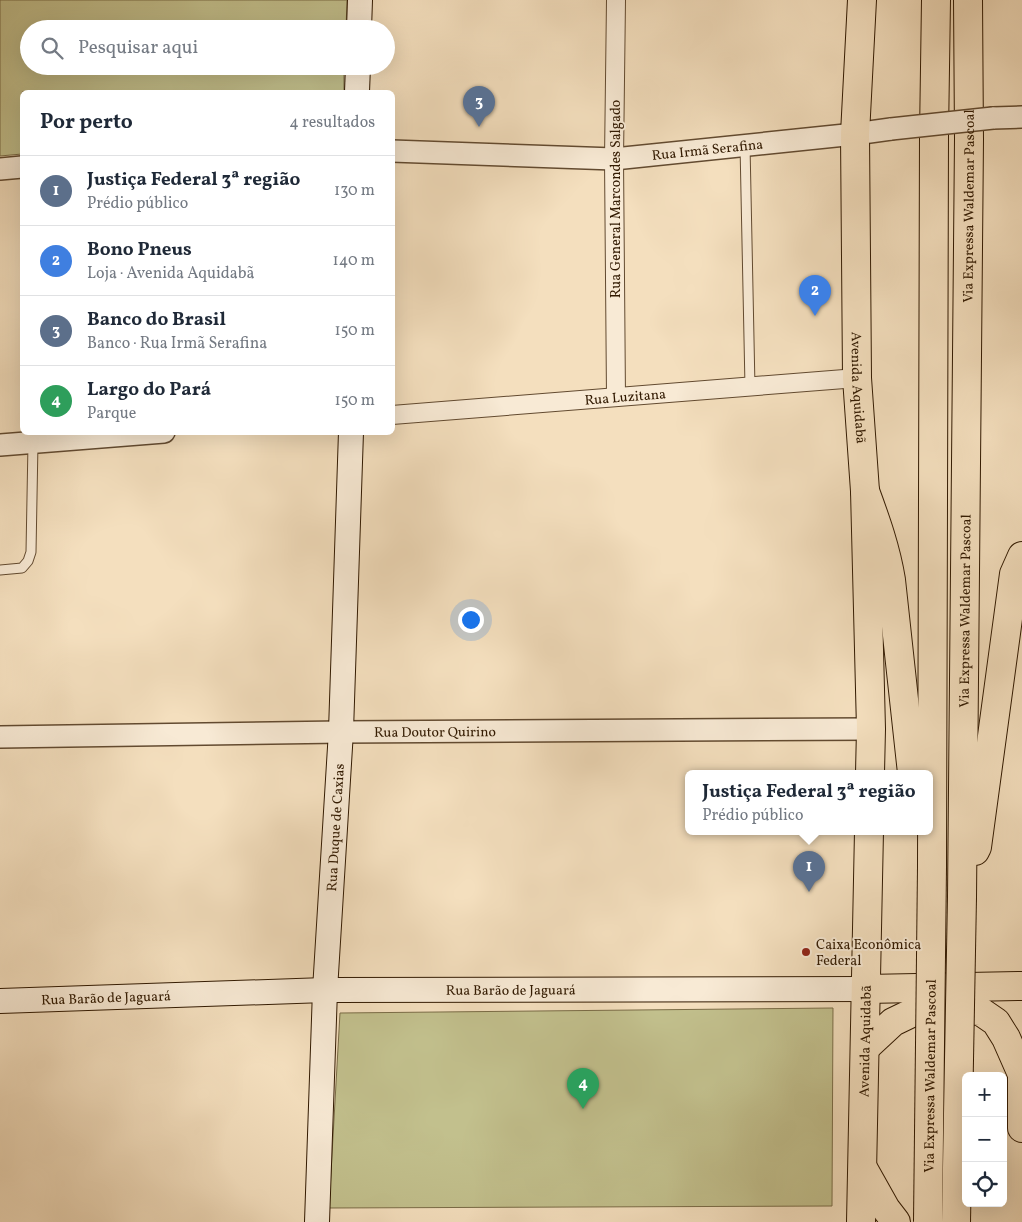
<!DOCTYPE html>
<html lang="pt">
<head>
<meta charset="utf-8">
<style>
	body { margin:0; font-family:Vollkorn,serif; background:#f6f6f7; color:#1f2937 }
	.controls { position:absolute; right:15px; bottom:15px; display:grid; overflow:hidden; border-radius:8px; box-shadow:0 5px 20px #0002 }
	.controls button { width:45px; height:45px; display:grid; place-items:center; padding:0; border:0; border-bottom:1px solid #e0e1e3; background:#fff; color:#1f2937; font:25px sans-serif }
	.you { position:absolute; left:470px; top:619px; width:18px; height:18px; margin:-12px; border:4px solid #fff; border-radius:50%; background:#1a73e8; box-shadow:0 0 0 8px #1a73e833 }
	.badge { display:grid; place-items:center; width:32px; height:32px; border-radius:50%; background:#8f2418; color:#fff; font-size:16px; font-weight:700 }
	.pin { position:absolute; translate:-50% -41px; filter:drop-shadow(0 1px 2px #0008) }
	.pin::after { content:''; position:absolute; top:26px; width:18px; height:15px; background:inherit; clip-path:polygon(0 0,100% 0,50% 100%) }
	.popup { position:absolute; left:685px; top:770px; width:248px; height:65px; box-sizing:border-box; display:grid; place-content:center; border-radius:8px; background:#fff; filter:drop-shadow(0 1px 4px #0005); font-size:16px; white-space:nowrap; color:#747a83 }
	.popup b { font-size:19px; color:#1f2937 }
	.popup::after { content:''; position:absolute; left:50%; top:100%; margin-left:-10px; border:10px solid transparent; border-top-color:#fff }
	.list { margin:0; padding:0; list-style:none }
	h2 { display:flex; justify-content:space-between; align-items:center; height:65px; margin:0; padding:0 20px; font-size:21px }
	h2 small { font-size:16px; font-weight:400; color:#747a83 }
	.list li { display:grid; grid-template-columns:32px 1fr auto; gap:15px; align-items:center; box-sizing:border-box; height:70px; padding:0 20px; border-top:1px solid #e0e1e3 }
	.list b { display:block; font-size:19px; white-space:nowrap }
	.list p { margin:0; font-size:16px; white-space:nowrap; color:#747a83 }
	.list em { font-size:16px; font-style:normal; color:#747a83 }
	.icon { flex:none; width:28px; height:28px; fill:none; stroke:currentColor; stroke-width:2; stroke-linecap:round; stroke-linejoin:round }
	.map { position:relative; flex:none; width:1022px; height:1222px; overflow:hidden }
	.search { position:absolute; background:#fff; box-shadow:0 5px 20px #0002; left:20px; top:20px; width:375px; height:55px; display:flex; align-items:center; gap:12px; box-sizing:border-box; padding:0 18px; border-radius:28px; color:#747a83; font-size:19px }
	.panel { position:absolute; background:#fff; box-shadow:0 5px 20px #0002; left:20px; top:90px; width:375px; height:345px; border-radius:8px }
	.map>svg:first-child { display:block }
	.green { fill:#c2c08d; stroke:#7a6c47 }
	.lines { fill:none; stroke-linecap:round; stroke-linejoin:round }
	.service-casing { stroke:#624a30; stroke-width:11 }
	.minor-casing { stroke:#624a30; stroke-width:20 }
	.tertiary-casing { stroke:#624a30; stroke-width:24 }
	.secondary-casing { stroke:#311901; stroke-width:26 }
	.primary-casing { stroke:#311901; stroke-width:30 }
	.trunk-casing { stroke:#311901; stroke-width:30 }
	.service { stroke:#f8ead5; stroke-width:9 }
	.minor { stroke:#f8ead5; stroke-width:18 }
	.tertiary { stroke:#f8ead5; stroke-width:21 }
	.secondary { stroke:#f8ead5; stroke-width:24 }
	.primary { stroke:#f4dfbe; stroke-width:28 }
	.trunk { stroke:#f4dfbe; stroke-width:28 }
	.tertiary-bridge-casing { stroke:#624a30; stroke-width:24; stroke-linecap:butt }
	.trunk-bridge-casing { stroke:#311901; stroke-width:30; stroke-linecap:butt }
	.tertiary-bridge { stroke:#f8ead5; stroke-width:21 }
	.trunk-bridge { stroke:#f4dfbe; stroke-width:28 }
	.poi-dot { fill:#8f2418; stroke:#f8ead5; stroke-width:2 }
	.labels { text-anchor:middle; stroke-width:4; stroke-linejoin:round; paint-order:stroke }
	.street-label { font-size:14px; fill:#311901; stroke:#f8ead5 }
	.poi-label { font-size:14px; fill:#311901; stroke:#f8ead5; text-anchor:start }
</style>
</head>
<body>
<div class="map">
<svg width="1022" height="1222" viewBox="0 0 1022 1222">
	<rect width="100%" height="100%" fill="#f4dfbe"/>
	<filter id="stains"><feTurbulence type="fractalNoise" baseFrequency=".004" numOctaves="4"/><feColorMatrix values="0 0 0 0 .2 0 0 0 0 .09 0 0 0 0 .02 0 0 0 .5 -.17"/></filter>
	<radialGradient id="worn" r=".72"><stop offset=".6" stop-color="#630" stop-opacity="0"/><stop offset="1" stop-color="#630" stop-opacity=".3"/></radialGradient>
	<!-- green -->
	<g class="green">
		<polygon points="0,0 347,0 346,29 29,29 29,66 344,66 344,92 22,92 22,154 0,156"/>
		<polygon points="833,1008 832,1206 329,1208 340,1013"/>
	</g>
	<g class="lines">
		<!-- service casing -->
		<g class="service-casing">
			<g id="service">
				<polyline points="745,145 750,387"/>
				<polyline points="0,570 22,568 28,561 31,552 33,443"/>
			</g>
		</g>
		<!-- minor casing -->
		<g class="minor-casing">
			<g id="minor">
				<polyline points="616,397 614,159 616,0"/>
				<path id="s1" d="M392 415 857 378"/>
			</g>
		</g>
		<!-- tertiary casing -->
		<g class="tertiary-casing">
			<g id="tertiary">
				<polyline points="993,118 1022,117"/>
				<path id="s2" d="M392 151 614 159 855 134 891 129"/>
				<polyline points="0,169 22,167"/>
				<polyline points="0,445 164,432"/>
				<path id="s3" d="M0 737 341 732 871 729"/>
			</g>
		</g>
		<!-- secondary casing -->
		<g class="secondary-casing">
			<g id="secondary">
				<polyline points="359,29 360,0"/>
				<polyline points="357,92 358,66"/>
				<path id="s4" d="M0 1001 325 990 866 989"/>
				<path id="s5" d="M317 1222 325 990 341 731 351 432"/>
			</g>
		</g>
		<!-- primary casing -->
		<g class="primary-casing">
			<g id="primary">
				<path id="s6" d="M862 0 855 134 857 378 865 491 871 729 870 773"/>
				<polyline points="866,989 1022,986"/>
				<polyline points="865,1048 893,1022 922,1008 980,1011 996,1022 1006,1038 1021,1072"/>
				<polyline points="1022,1054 1022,1128"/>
				<polyline points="863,1168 886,1209 896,1222"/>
				<path id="s7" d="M861 1222 869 831"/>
			</g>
		</g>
		<!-- trunk casing -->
		<g class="trunk-casing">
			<g id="trunk">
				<path d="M865 491C876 521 886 549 891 580L912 773"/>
				<polyline points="975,851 977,847 1014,574 1022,556"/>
				<polyline points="932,867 934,135 936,0"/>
				<path id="s8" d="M962 897 969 139 968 0"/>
			</g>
		</g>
		<!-- service -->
		<use href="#service" class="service"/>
		<!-- minor -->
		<use href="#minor" class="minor"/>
		<!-- tertiary -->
		<use href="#tertiary" class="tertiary"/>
		<!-- secondary -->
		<use href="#secondary" class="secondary"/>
		<!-- primary -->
		<use href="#primary" class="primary"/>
		<!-- trunk -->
		<use href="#trunk" class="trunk"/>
		<!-- tertiary-bridge casing -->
		<g class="tertiary-bridge-casing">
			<polyline id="tertiary-bridge" points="891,129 993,118"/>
		</g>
		<!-- trunk-bridge casing -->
		<g class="trunk-bridge-casing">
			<g id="trunk-bridge">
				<path id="s9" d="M928 1222 932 867"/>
				<polyline points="956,1222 962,897"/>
			</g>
		</g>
		<!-- tertiary-bridge -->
		<use href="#tertiary-bridge" class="tertiary-bridge"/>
		<!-- trunk-bridge -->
		<use href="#trunk-bridge" class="trunk-bridge"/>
	</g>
	<!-- markers -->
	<circle class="poi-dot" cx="806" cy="952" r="5"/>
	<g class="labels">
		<!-- street labels -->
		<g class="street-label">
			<text dy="5" stroke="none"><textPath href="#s2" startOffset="316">Rua Irmã Serafina</textPath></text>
			<text transform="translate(615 199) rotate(-90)" y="5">Rua General Marcondes Salgado</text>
			<text dy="5" stroke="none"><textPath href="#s8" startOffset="691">Via Expressa Waldemar Pascoal</textPath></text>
			<text dy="5" stroke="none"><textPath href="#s6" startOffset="388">Avenida Aquidabã</textPath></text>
			<text dy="5" stroke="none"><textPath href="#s1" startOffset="234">Rua Luzitana</textPath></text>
			<text dy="5" stroke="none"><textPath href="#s8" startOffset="286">Via Expressa Waldemar Pascoal</textPath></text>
			<text dy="5" stroke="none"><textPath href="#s3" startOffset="435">Rua Doutor Quirino</textPath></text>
			<text dy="5" stroke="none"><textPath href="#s5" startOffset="395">Rua Duque de Caxias</textPath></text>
			<text dy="5" stroke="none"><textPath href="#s4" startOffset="511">Rua Barão de Jaguará</textPath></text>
			<text dy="5" stroke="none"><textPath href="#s4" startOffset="106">Rua Barão de Jaguará</textPath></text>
			<text dy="5" stroke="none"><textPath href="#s7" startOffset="181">Avenida Aquidabã</textPath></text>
			<text dy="5" stroke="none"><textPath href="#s9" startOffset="146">Via Expressa Waldemar Pascoal</textPath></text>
		</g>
		<!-- poi labels -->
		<g class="poi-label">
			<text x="816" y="949">Caixa Econômica<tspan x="816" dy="16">Federal</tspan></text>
		</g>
	</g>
	<rect width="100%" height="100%" filter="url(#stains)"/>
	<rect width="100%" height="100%" fill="url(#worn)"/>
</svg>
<div class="controls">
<button>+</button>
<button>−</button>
<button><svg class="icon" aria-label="locate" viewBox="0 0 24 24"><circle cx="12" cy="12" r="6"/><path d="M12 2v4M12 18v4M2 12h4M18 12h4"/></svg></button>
</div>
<div class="you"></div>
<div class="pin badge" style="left:809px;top:892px;background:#5c6f8a">1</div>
<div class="popup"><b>Justiça Federal 3ª região</b>Prédio público</div>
<div class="pin badge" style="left:815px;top:316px;background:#3f7fe0">2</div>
<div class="pin badge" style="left:479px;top:127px;background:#5c6f8a">3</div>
<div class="pin badge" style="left:583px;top:1109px;background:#2e9e5b">4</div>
<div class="search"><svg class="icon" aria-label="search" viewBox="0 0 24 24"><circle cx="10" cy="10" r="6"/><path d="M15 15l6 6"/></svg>Pesquisar aqui</div>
<section class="panel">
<h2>Por perto<small>4 resultados</small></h2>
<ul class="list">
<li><span class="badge" style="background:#5c6f8a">1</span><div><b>Justiça Federal 3ª região</b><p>Prédio público</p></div><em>130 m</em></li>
<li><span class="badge" style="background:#3f7fe0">2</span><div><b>Bono Pneus</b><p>Loja · Avenida Aquidabã</p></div><em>140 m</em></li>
<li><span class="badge" style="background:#5c6f8a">3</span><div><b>Banco do Brasil</b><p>Banco · Rua Irmã Serafina</p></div><em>150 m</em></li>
<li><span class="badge" style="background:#2e9e5b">4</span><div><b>Largo do Pará</b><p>Parque</p></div><em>150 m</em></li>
</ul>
</section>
</div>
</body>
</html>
